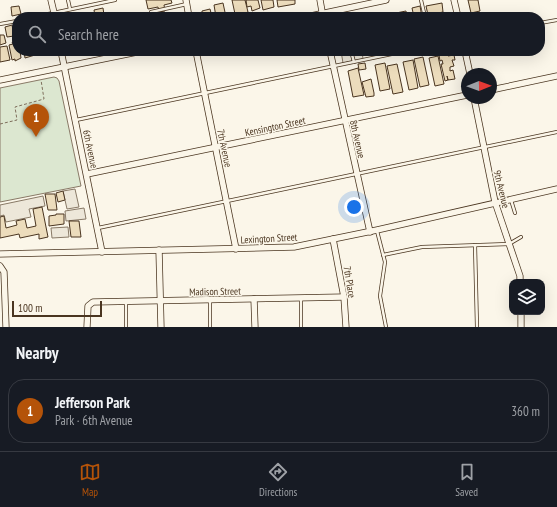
<!DOCTYPE html>
<html lang="en">
<head>
<meta charset="utf-8">
<style>
	body { margin:0; font-family:"PT Sans Narrow",sans-serif; background:#20242c; color:#f1f3f6 }
	.controls { position:absolute; right:12px; bottom:12px; display:grid; overflow:hidden; border-radius:8px; box-shadow:0 4px 16px #0002 }
	.controls button { width:36px; height:36px; display:grid; place-items:center; padding:0; border:0; border-bottom:1px solid #363941; background:#171b24; color:#f1f3f6; font:20px sans-serif }
	.compass { position:absolute; left:461px; top:68px; width:36px; height:36px; border-radius:50%; background:#171b24; box-shadow:0 4px 16px #0002; rotate:89deg }
	.scale { position:absolute; left:12px; bottom:10px; width:90px; box-sizing:border-box; padding-left:4px; border:2px solid #4a3520; border-top:0; font-size:11px; line-height:14px; white-space:nowrap; color:#4a3520; -webkit-text-stroke:3px #fbf6e9; paint-order:stroke }
	.you { position:absolute; left:354px; top:207px; width:14px; height:14px; margin:-10px; border:3px solid #fff; border-radius:50%; background:#1a73e8; box-shadow:0 0 0 6px #1a73e833 }
	.badge { display:grid; place-items:center; width:26px; height:26px; border-radius:50%; background:#b45309; color:#fff; font-size:13px; font-weight:700 }
	.pin { position:absolute; translate:-50% -33px; filter:drop-shadow(0 1px 2px #0008) }
	.pin::after { content:''; position:absolute; top:21px; width:14px; height:12px; background:inherit; clip-path:polygon(0 0,100% 0,50% 100%) }
	.list { margin:0; padding:0; list-style:none }
	h2 { display:flex; justify-content:space-between; align-items:center; height:52px; margin:0; padding:0 16px; font-size:17px }
	h2 small { font-size:13px; font-weight:400; color:#9ea1a6 }
	.list li { display:grid; grid-template-columns:26px 1fr auto; gap:12px; align-items:center; box-sizing:border-box; height:64px; margin:0 8px 8px; padding:0 8px; border:1px solid #363941; border-radius:16px }
	.list b { display:block; font-size:15px; white-space:nowrap }
	.list p { margin:0; font-size:13px; white-space:nowrap; color:#9ea1a6 }
	.list em { font-size:13px; font-style:normal; color:#9ea1a6 }
	.icon { flex:none; width:22px; height:22px; fill:none; stroke:currentColor; stroke-width:2; stroke-linecap:round; stroke-linejoin:round }
	.map { position:relative; flex:none; width:557px; height:327px; overflow:hidden }
	.search { position:absolute; background:#171b24; box-shadow:0 4px 16px #0002; left:12px; right:12px; top:12px; height:44px; display:flex; align-items:center; gap:10px; box-sizing:border-box; padding:0 14px; border-radius:16px; color:#9ea1a6; font-size:15px }
	.sheet { height:124px; background:#171b24 }
	nav { display:flex; justify-content:space-around; align-items:center; box-sizing:border-box; height:56px; border-top:1px solid #363941; background:#171b24; font-size:11px; color:#9ea1a6 }
	nav a { display:grid; justify-items:center; gap:2px }
	nav .on { color:#b45309 }
	.map>svg:first-child { display:block }
	.green { fill:#dce7d0; stroke:#887966 }
	.parking { fill:#ede7d9; stroke:#887966 }
	.building { fill:#ecdcbc; stroke:#4a3520 }
	.lines { fill:none; stroke-linecap:round; stroke-linejoin:round }
	.service-casing { stroke:#4a3520; stroke-width:4 }
	.minor-casing { stroke:#4a3520; stroke-width:7 }
	.path { stroke:#7f6f5c; stroke-width:1; stroke-dasharray:3 2; stroke-linecap:butt }
	.service { stroke:#fbf6e9; stroke-width:2.5 }
	.minor { stroke:#fbf6e9; stroke-width:5.5 }
	.labels { text-anchor:middle; stroke-width:3; stroke-linejoin:round; paint-order:stroke }
	.street-label { font-size:10px; fill:#4a3520; stroke:#fbf6e9 }
</style>
</head>
<body>
<div class="map">
<svg width="557" height="327" viewBox="0 0 557 327">
	<rect width="100%" height="100%" fill="#fbf6e9"/>
	<!-- green -->
	<polygon class="green" points="54,77 57,78 59,81 81,186 0,202 0,88"/>
	<!-- parking -->
	<g class="parking">
		<polygon points="341,51 362,51 363,59 343,63"/>
		<polygon points="75,189 79,207 67,209 63,191"/>
		<polygon points="43,196 45,206 29,209 31,217 6,222 4,215 0,216 0,205"/>
		<polygon points="84,208 86,219 66,221 65,211"/>
		<polygon points="68,227 69,237 52,238 51,228"/>
	</g>
	<!-- building -->
	<g class="building">
		<polygon points="146,0 171,0 172,3 164,5 165,11 159,12 158,7 148,9"/>
		<polygon points="232,0 245,0 248,12 240,15 239,13 235,14"/>
		<polygon points="246,0 258,0 260,8 252,11 251,6 247,7"/>
		<polygon points="261,0 273,0 274,7 263,10"/>
		<polygon points="277,0 295,0 295,4 278,7"/>
		<polygon points="468,0 478,0 480,11 471,13"/>
		<polygon points="223,3 226,17 216,17 214,5"/>
		<polygon points="442,3 443,12 428,15 426,6"/>
		<polygon points="19,6 21,14 12,16 11,7"/>
		<polygon points="420,6 422,17 414,17 412,8"/>
		<polygon points="103,8 104,15 95,16 94,10"/>
		<polygon points="210,9 212,17 202,17 202,11"/>
		<polygon points="406,11 407,17 396,17 396,13"/>
		<polygon points="92,13 93,17 82,17 82,15"/>
		<polygon points="12,25 14,36 7,37 5,27"/>
		<polygon points="0,35 4,35 6,43 0,45"/>
		<polygon points="17,38 17,51 20,51 21,58 15,61 15,59 12,60 9,45 13,44 12,42 14,42 13,39"/>
		<polygon points="7,46 10,60 0,62 0,47"/>
		<polygon points="24,51 34,51 35,55 25,58"/>
		<polygon points="447,53 448,56 454,55 455,60 452,60 454,66 450,67 450,71 453,70 455,79 448,80 447,76 448,80 445,81 441,64 443,64 442,60 440,61 439,55"/>
		<polygon points="438,56 444,84 435,86 429,58"/>
		<polygon points="423,57 429,85 420,87 414,59"/>
		<polygon points="413,60 418,88 409,90 403,62"/>
		<polygon points="365,63 366,69 359,70 358,64"/>
		<polygon points="385,63 390,89 380,91 375,65"/>
		<polygon points="397,64 403,92 393,94 387,66"/>
		<polygon points="358,68 364,95 353,97 348,71"/>
		<polygon points="371,79 374,93 374,96 366,97 362,82"/>
		<polygon points="63,191 65,200 58,202 56,193"/>
		<polygon points="45,194 55,194 57,210 48,210"/>
		<polygon points="42,207 48,237 39,239 39,234 20,238 19,234 0,238 0,217 4,216 6,228 17,225 16,221 25,219 27,228 36,226 33,209"/>
		<polygon points="56,214 64,214 64,224 49,226 49,216 56,215"/>
		<polygon points="69,221 79,221 81,237 71,237"/>
	</g>
	<g class="lines">
		<!-- service casing -->
		<g class="service-casing">
			<g id="service">
				<polyline points="68,0 70,9"/>
				<polyline points="421,0 425,17"/>
				<polyline points="34,17 115,0"/>
				<polyline points="152,17 151,12 187,4"/>
				<polyline points="540,23 557,20"/>
				<polyline points="0,24 17,21"/>
				<polyline points="351,51 354,62"/>
				<polyline points="76,120 406,51"/>
				<polyline points="511,200 515,213"/>
				<polyline points="98,228 557,132"/>
				<polyline points="377,231 385,262 380,296 386,327"/>
				<polyline points="475,245 477,327"/>
				<polyline points="383,255 422,247 509,244 521,237"/>
				<polyline points="301,298 301,327"/>
				<polyline points="210,300 210,327"/>
				<polyline points="126,302 126,327"/>
			</g>
		</g>
		<!-- minor casing -->
		<g class="minor-casing">
			<g id="minor">
				<polyline points="51,0 55,17"/>
				<polyline points="186,0 189,17"/>
				<polyline points="320,0 323,17"/>
				<polyline points="454,0 458,17"/>
				<polyline points="306,17 386,0"/>
				<polyline points="61,51 102,252"/>
				<polyline points="196,51 236,249"/>
				<polyline points="330,51 370,232"/>
				<polyline points="465,51 470,74"/>
				<polyline points="0,80 142,51"/>
				<polyline points="491,90 557,76"/>
				<polyline points="474,98 495,202 520,276 520,282"/>
				<polyline points="87,174 467,95"/>
				<polyline points="333,239 344,297 346,327"/>
				<polyline points="159,250 161,327"/>
				<polyline points="0,254 294,247 377,230 557,189"/>
				<polyline points="0,266 4,272 6,327"/>
				<polyline points="254,299 255,327"/>
				<polyline points="521,312 521,327"/>
				<polyline points="87,327 88,306 93,302 344,297"/>
			</g>
		</g>
		<!-- path -->
		<polyline class="path" points="0,124 17,120 15,107 44,99 41,80"/>
		<!-- service -->
		<use href="#service" class="service"/>
		<!-- minor -->
		<use href="#minor" class="minor"/>
	</g>
	<g class="labels">
		<!-- street labels -->
		<g class="street-label">
			<text transform="translate(275 126) rotate(-12)" y="4">Kensington Street</text>
			<text transform="translate(358 139) rotate(77)" y="4">8th Avenue</text>
			<text transform="translate(225 148) rotate(78)" y="4">7th Avenue</text>
			<text transform="translate(91 149) rotate(78)" y="4">6th Avenue</text>
			<text transform="translate(502 189) rotate(76)" y="4">9th Avenue</text>
			<text transform="translate(269 238) rotate(-3)" y="4">Lexington Street</text>
			<text transform="translate(350 282) rotate(81)" y="4">7th Place</text>
			<text transform="translate(215 291) rotate(-1)" y="4">Madison Street</text>
		</g>
	</g>
</svg>
<div class="controls">
<button><svg class="icon" aria-label="layers" viewBox="0 0 24 24"><path d="M12 4l9 5-9 5-9-5zM3 14l9 5 9-5"/></svg></button>
</div>
<svg class="compass" viewBox="-18 -18 36 36"><path d="M0-13l5 13h-10z" fill="#e53935"/><path d="M0 13l5-13h-10z" fill="#9ea1a6"/></svg>
<div class="scale">100 m</div>
<div class="you"></div>
<div class="pin badge" style="left:36px;top:137px">1</div>
<div class="search"><svg class="icon" aria-label="search" viewBox="0 0 24 24"><circle cx="10" cy="10" r="6"/><path d="M15 15l6 6"/></svg>Search here</div>
</div>
<section class="sheet">
<h2>Nearby<small></small></h2>
<ul class="list">
<li><span class="badge">1</span><div><b>Jefferson Park</b><p>Park · 6th Avenue</p></div><em>360 m</em></li>
</ul>
</section>
<nav>
<a class="on"><svg class="icon" aria-label="map" viewBox="0 0 24 24"><path d="M3 6l6-2 6 2 6-2v14l-6 2-6-2-6 2zM9 4v14M15 6v14"/></svg>Map</a>
<a><svg class="icon" aria-label="directions" viewBox="0 0 24 24"><path d="M12 3l9 9-9 9-9-9zM9 14v-3h6M13 9l2 2-2 2"/></svg>Directions</a>
<a><svg class="icon" aria-label="saved" viewBox="0 0 24 24"><path d="M7 4h10v16l-5-4-5 4z"/></svg>Saved</a>
</nav>
</body>
</html>
